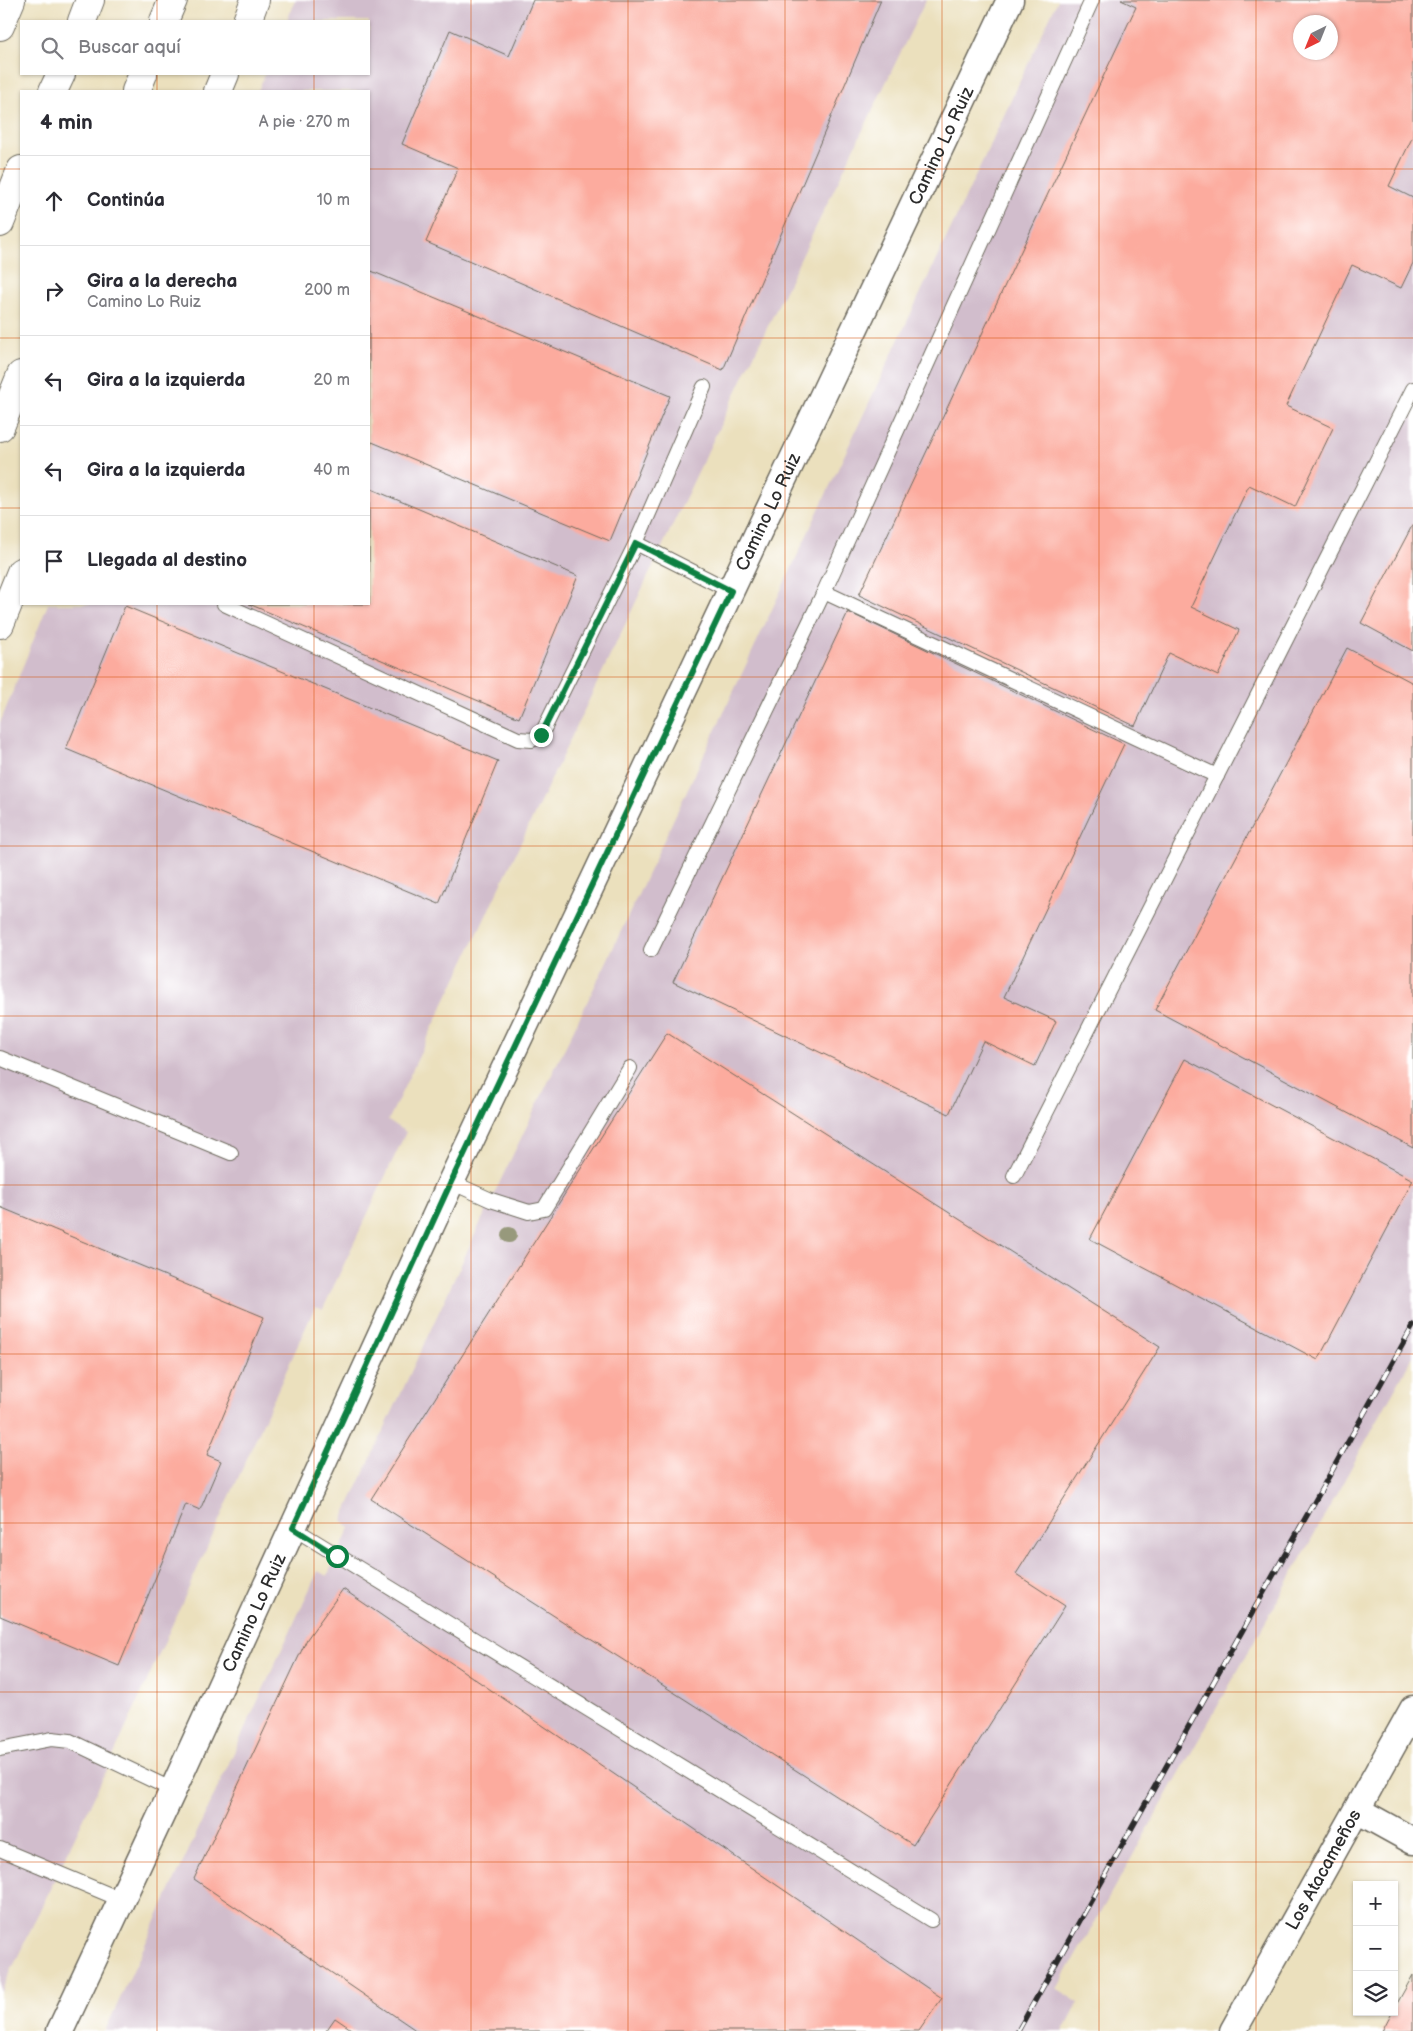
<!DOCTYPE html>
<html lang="es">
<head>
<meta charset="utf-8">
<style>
	body { margin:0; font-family:"Balsamiq Sans",sans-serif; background:#f7f7f7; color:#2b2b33 }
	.controls { position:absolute; right:15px; bottom:15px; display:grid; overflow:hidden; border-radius:0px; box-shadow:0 1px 4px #0004 }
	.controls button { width:45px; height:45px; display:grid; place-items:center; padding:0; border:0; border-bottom:1px solid #e1e1e2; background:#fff; color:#2b2b33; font:25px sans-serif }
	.compass { position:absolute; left:1293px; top:15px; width:45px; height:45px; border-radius:50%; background:#fff; box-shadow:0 1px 4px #0004; rotate:223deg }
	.stop { position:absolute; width:15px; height:15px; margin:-11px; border:4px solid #0b8043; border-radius:50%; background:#fff }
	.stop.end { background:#0b8043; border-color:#fff; box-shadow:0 1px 5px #0008 }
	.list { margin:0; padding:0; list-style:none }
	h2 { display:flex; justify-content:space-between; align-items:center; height:65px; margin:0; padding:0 20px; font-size:21px }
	h2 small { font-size:16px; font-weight:400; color:#7c7c81 }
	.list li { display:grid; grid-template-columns:32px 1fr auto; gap:15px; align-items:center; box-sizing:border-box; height:90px; padding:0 20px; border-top:1px solid #e1e1e2 }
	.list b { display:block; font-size:19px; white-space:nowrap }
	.list p { margin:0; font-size:16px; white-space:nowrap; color:#7c7c81 }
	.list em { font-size:16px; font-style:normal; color:#7c7c81 }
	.icon { flex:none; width:28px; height:28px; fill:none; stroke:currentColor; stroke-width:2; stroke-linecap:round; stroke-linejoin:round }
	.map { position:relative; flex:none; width:1413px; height:2031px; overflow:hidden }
	.search { position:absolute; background:#fff; box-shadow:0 1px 4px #0004; left:20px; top:20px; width:350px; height:55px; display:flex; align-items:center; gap:12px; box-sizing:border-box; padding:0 18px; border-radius:0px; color:#7c7c81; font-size:19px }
	.panel { position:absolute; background:#fff; box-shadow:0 1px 4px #0004; left:20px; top:90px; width:350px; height:515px; border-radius:0px }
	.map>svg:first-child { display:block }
	.industrial { fill:#d1bdcc; fill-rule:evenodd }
	.building { fill:#fcab9e; fill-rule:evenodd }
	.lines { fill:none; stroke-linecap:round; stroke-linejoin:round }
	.service-casing { stroke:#6e6a5e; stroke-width:16 }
	.minor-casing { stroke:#6e6a5e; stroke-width:29 }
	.secondary-casing { stroke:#6e6a5e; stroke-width:30 }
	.motorway-casing { stroke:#6e6a5e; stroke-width:30 }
	.service { stroke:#fff; stroke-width:14 }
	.minor { stroke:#fff; stroke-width:26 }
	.secondary { stroke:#fff; stroke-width:28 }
	.motorway { stroke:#fff; stroke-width:28 }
	.rail-casing { stroke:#2b2b2b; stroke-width:5.5 }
	.rail { stroke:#fff; stroke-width:4; stroke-dasharray:11; stroke-linecap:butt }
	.tree { fill:#97997b }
	.route { stroke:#0b8043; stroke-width:6 }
	.grid { fill:none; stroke:#d5540f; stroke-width:1; stroke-opacity:0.55 }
	.labels { text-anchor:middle; stroke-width:4; stroke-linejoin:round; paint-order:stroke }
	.street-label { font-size:18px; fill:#2b2b2b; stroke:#fff }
</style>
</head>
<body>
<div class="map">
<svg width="1413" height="2031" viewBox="0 0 1413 2031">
	<rect width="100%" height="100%" fill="#fff"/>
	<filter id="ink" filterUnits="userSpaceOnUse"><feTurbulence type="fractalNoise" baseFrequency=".02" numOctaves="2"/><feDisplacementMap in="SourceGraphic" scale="10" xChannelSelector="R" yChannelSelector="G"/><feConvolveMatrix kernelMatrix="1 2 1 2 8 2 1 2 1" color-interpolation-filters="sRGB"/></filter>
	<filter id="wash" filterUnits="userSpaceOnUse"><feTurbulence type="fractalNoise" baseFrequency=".0096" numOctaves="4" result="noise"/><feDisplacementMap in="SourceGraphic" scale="20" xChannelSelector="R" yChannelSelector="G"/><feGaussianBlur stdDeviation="1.12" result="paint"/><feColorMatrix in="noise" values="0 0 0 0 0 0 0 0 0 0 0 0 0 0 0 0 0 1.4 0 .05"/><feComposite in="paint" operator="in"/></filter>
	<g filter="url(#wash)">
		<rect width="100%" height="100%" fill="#ebe0bd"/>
		<!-- industrial -->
		<g class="industrial">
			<polygon points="295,0 926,0 738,388 388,1121 406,1132 323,1309 315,1307 111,1761 0,1994 0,723 48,604 369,604 369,91 258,91 265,74 369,74 369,21 287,21"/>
			<path d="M1058 0H1413V1356L1274 1607 1057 1989 1079 2003 1063 2031H105L318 1571 327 1576 337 1556 350 1528 342 1520 491 1200 607 961ZM1300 22H1330V52H1300Z"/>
		</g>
		<g id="blocks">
			<!-- building -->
			<g class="building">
				<polygon points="533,0 881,0 723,370 426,242 458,168 402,144 450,30 509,56"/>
				<path d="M1121 0H1413V136L1389 186 1413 198V263L1401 288 1352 265 1286 406 1333 428 1295 507 1249 485 1191 607 1239 630 1218 676 1169 653 1135 726 859 595 1136 7ZM1300 22H1330V52H1300Z"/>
				<polygon points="369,270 670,396 610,541 372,442 369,450"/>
				<polygon points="369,488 578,576 519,718 249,604 369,604"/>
				<polygon points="1413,524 1413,651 1361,623"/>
				<polygon points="125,606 498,761 439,904 66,749"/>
				<polygon points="848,612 1124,744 1004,997 1056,1021 1035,1066 983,1041 949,1114 673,982"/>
				<polygon points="1347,648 1413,683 1413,1148 1155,1010"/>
				<polygon points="667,1033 1160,1347 1016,1574 1065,1606 913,1845 371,1499"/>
				<polygon points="1185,1059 1413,1180 1318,1360 1090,1239"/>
				<polygon points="0,1207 264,1317 207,1455 221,1461 200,1510 186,1504 119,1666 0,1616"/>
				<polygon points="343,1589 942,1998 919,2031 417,2031 194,1879 307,1639"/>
				<polygon points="1413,1975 1413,2031 1382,2031 1392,2012 1394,2012 1394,2009"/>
				<polygon points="335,2018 354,2031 326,2031"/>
			</g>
		</g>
	</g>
	<g filter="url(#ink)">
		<use href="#blocks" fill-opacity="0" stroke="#6e6a5e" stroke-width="1"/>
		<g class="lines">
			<!-- service casing -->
			<g class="service-casing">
				<g id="service">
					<polyline points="636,543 731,591"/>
					<polyline points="824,592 1217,776"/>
					<polyline points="224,604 518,739 532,740 541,735 636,543 704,387"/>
					<polyline points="651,950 824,592 1092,0"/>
					<polyline points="0,1058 231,1153"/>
					<polyline points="1014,1176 1413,389"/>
					<polyline points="451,1182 491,1200 529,1212 544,1209 630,1068"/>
					<polyline points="293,1528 931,1920"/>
					<polyline points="0,1749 52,1739 70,1741 173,1790"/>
					<polyline points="0,1849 122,1900"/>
				</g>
			</g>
			<!-- minor casing -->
			<g class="minor-casing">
				<g id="minor">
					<polyline points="1357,1810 1413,1841"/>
					<path id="s1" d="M60 2031 173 1790 451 1182 1010 0"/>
					<path id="s2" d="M1233 2031 1413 1709"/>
				</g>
			</g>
			<!-- secondary casing -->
			<g class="secondary-casing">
				<g id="secondary">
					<polyline points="247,21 255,0"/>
					<polyline points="0,26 11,0"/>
					<polyline points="218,91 225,74"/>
					<polyline points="0,624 21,572"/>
				</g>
			</g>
			<!-- motorway casing -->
			<g class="motorway-casing">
				<g id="motorway">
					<polyline points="82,21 90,0"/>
					<polyline points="164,21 173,0"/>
					<polyline points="53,91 61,74"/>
					<polyline points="136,91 143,74"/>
					<polyline points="0,223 21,170"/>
					<polyline points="0,427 21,375"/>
				</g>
			</g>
			<!-- service -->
			<use href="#service" class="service"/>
			<!-- minor -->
			<use href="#minor" class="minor"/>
			<!-- secondary -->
			<use href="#secondary" class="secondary"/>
			<!-- motorway -->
			<use href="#motorway" class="motorway"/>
			<!-- rail casing -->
			<g class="rail-casing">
				<polyline id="rail" points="1018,2031 1413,1326"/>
			</g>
			<!-- rail -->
			<use href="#rail" class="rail"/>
		</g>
		<!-- trees -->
		<circle class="tree" cx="509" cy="1235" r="8"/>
	</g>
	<g class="lines" filter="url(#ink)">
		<!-- route -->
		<polyline class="route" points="337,1556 293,1528 451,1182 731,591 636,543 541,735"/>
	</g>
	<!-- grid -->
	<path class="grid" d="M157 0V21M314 0V21M471 0V2031M628 0V2031M785 0V2031M942 0V2031M1099 0V2031M1256 0V2031M157 74V91M314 74V91M0 169H21M369 169H1413M0 338H21M369 338H1413M0 508H21M369 508H1413M157 604V2031M314 604V2031M0 677H1413M0 846H1413M0 1016H1413M0 1185H1413M0 1354H1413M0 1523H1413M0 1692H1413M0 1862H1413"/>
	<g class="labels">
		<!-- street labels -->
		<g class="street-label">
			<text dy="6" stroke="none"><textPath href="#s1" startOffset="2081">Camino Lo Ruiz</textPath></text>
			<text dy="6" stroke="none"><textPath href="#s1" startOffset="1676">Camino Lo Ruiz</textPath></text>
			<text dy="6" stroke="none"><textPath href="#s1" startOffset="461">Camino Lo Ruiz</textPath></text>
			<text dy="6" stroke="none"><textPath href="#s2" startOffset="185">Los Atacameños</textPath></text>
		</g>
	</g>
</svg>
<div class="controls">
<button>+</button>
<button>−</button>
<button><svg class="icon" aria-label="layers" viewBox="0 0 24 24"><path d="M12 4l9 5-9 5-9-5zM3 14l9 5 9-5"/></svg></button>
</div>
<svg class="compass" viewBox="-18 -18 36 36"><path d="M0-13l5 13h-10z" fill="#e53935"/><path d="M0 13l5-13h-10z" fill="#7c7c81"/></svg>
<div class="stop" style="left:337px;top:1556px"></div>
<div class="stop end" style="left:541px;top:735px"></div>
<div class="search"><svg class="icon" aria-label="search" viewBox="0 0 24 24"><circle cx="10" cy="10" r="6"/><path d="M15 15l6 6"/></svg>Buscar aquí</div>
<section class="panel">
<h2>4 min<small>A pie · 270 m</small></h2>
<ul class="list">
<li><svg class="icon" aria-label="ahead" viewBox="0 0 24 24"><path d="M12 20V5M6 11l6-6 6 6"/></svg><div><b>Continúa</b></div><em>10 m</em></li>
<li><svg class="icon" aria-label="right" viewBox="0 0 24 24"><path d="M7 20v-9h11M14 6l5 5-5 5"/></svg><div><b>Gira a la derecha</b><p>Camino Lo Ruiz</p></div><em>200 m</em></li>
<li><svg class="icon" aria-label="left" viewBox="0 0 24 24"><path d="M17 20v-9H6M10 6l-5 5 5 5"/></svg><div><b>Gira a la izquierda</b></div><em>20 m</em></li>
<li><svg class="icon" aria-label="left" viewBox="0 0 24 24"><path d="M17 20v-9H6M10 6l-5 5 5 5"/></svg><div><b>Gira a la izquierda</b></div><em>40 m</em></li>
<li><svg class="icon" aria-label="arrive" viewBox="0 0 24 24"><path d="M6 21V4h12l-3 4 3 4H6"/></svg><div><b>Llegada al destino</b></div></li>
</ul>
</section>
</div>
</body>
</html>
